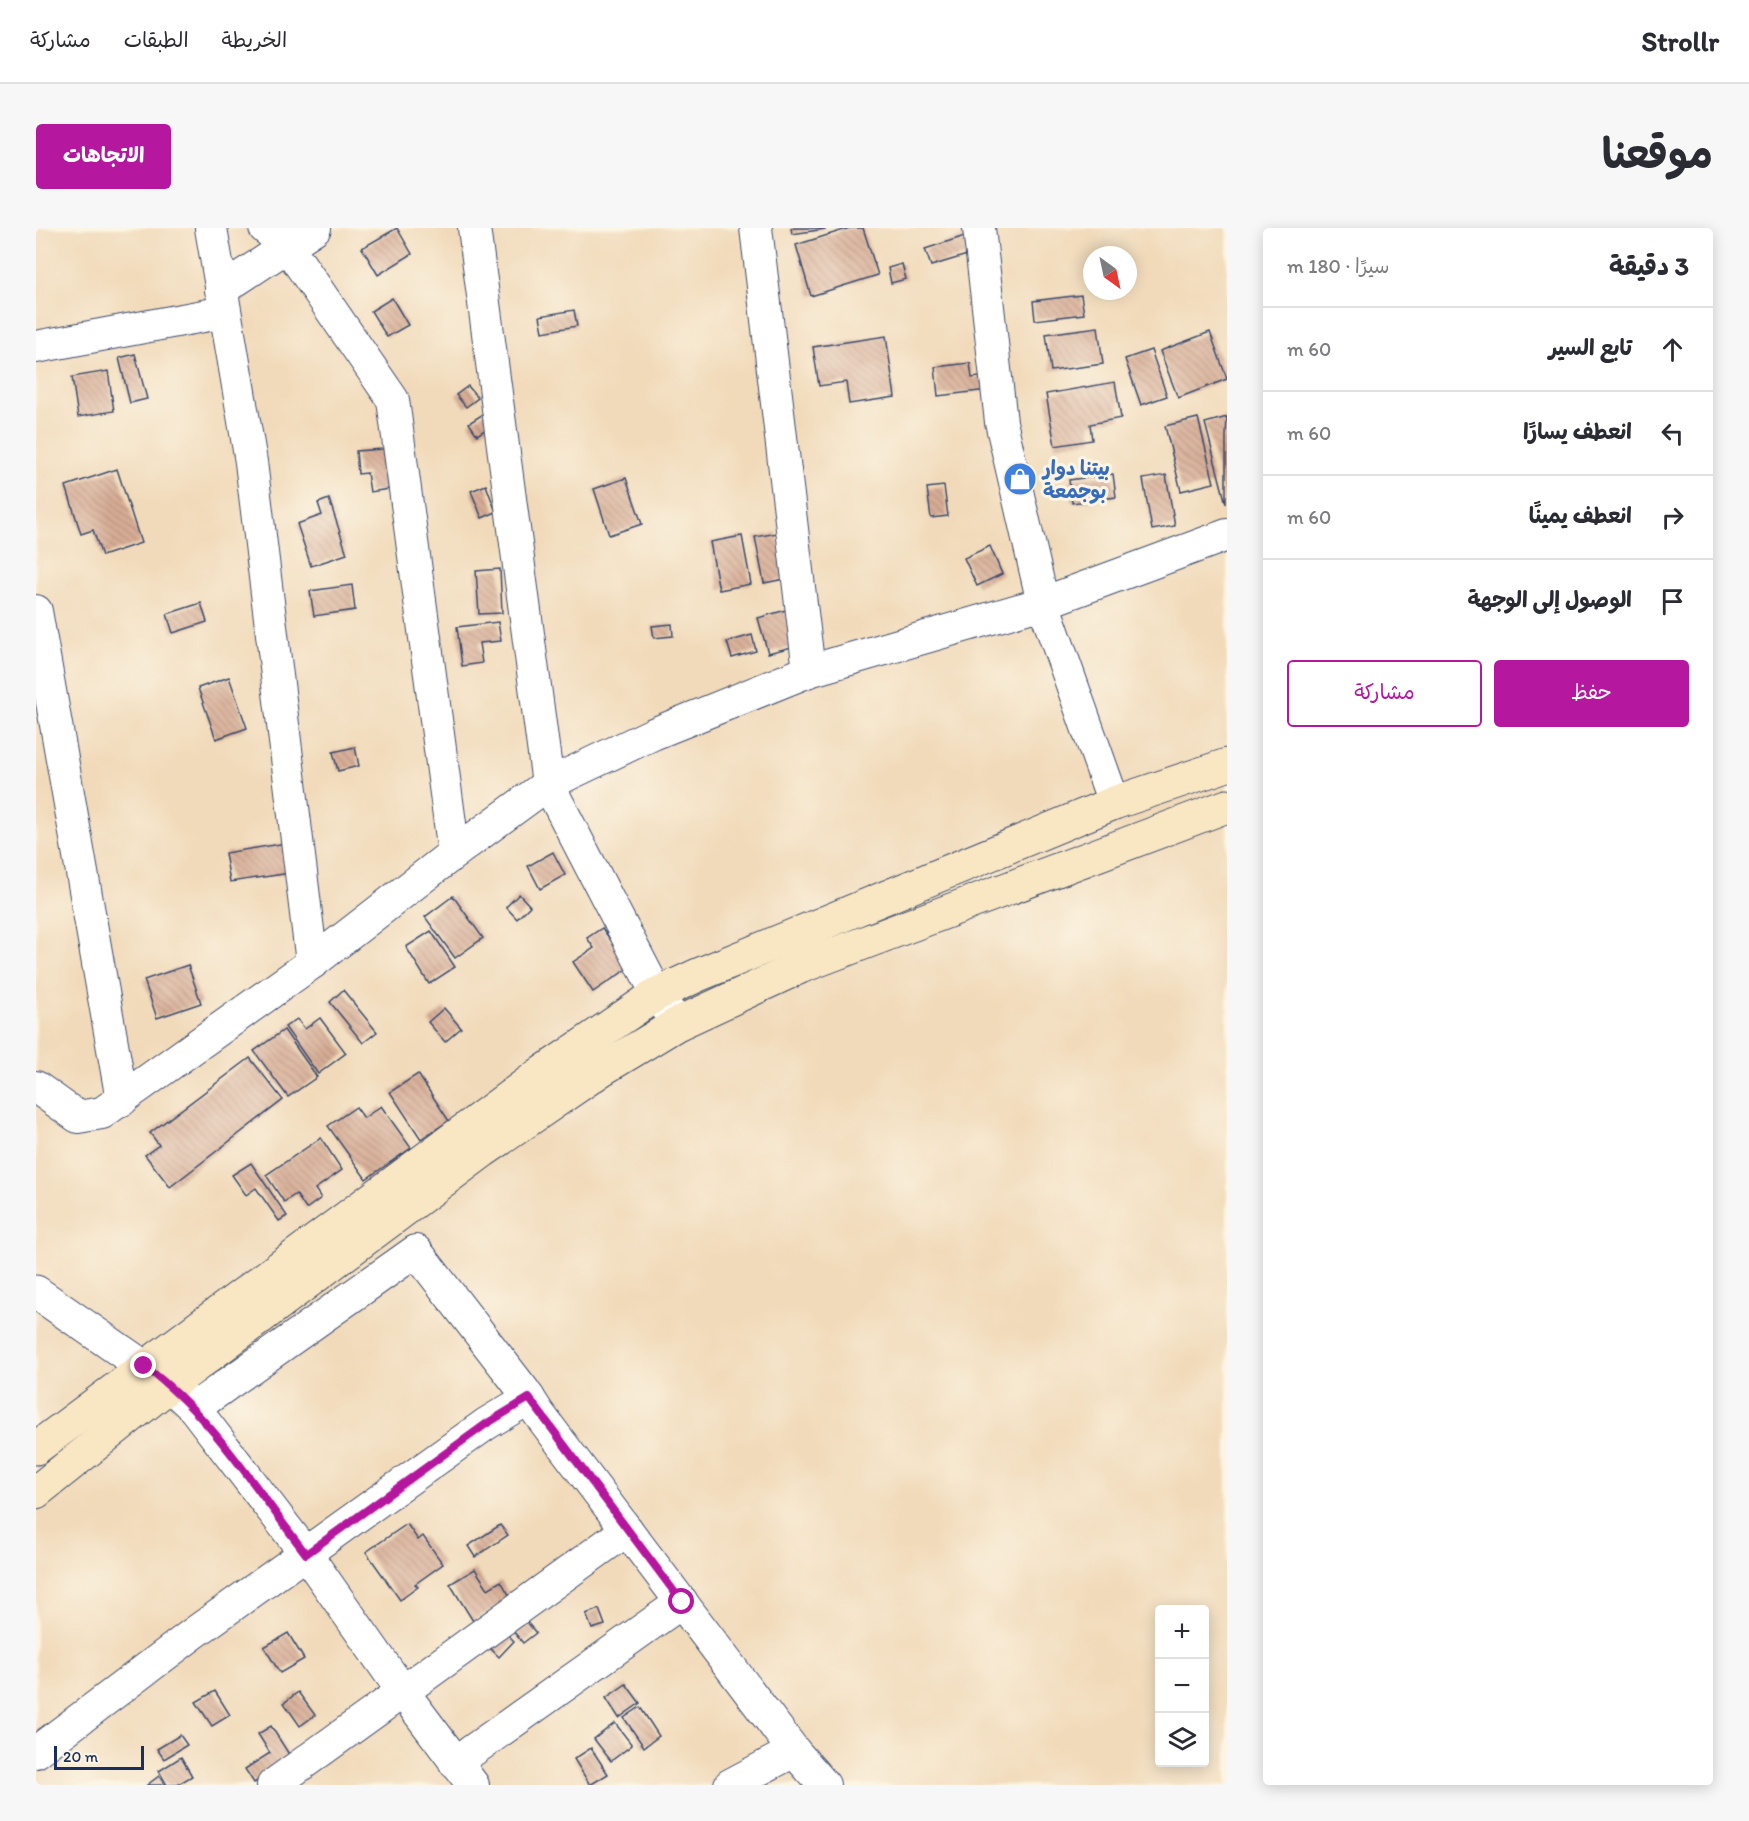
<!DOCTYPE html>
<html lang="ar">
<head>
<meta charset="utf-8">
<style>
	body { margin:0; font-family:Itim,"Playpen Sans Arabic",sans-serif; background:#f7f7f7; color:#2b2b33; direction:rtl }
	.controls { position:absolute; right:18px; bottom:18px; display:grid; overflow:hidden; border-radius:6px; box-shadow:0 3px 15px #0003 }
	.controls button { width:54px; height:54px; display:grid; place-items:center; padding:0; border:0; border-bottom:2px solid #e1e1e2; background:#fff; color:#2b2b33; font:30px sans-serif }
	.compass { position:absolute; left:1047px; top:18px; width:54px; height:54px; border-radius:50%; background:#fff; box-shadow:0 3px 15px #0003; rotate:147deg }
	.scale { position:absolute; left:18px; bottom:15px; width:90px; box-sizing:border-box; padding-left:6px; border:3px solid #1b2f5e; border-top:0; font-size:16px; line-height:21px; white-space:nowrap; color:#1b2f5e; -webkit-text-stroke:4px #fcf5e5; paint-order:stroke }
	.stop { position:absolute; width:18px; height:18px; margin:-14px; border:4px solid #b5179e; border-radius:50%; background:#fff }
	.stop.end { background:#b5179e; border-color:#fff; box-shadow:0 2px 6px #0008 }
	.list { margin:0; padding:0; list-style:none }
	h2 { display:flex; justify-content:space-between; align-items:center; height:78px; margin:0; padding:0 24px; font-size:26px }
	h2 small { font-size:20px; font-weight:400; color:#7c7c81 }
	.list li { display:grid; grid-template-columns:39px 1fr auto; gap:18px; align-items:center; box-sizing:border-box; height:84px; padding:0 24px; border-top:2px solid #e1e1e2 }
	.list b { display:block; font-size:22px; white-space:nowrap }
	.list em { font-size:20px; font-style:normal; color:#7c7c81 }
	.actions { display:flex; gap:12px; padding:18px 24px }
	.actions a { flex:1; padding:14px 0; border:2px solid #b5179e; border-radius:6px; text-align:center; font-size:21px; color:#b5179e }
	.actions .main { background:#b5179e; color:#fff }
	.icon { flex:none; width:33px; height:33px; fill:none; stroke:currentColor; stroke-width:2; stroke-linecap:round; stroke-linejoin:round }
	.map { position:relative; flex:none; width:1191px; height:1557px; overflow:hidden; direction:ltr; border-radius:6px }
	header { display:flex; align-items:center; gap:36px; box-sizing:border-box; height:84px; padding:0 30px; background:#fff; border-bottom:2px solid #e1e1e2 }
	header strong { font-size:28px }
	nav { display:flex; gap:33px; margin-inline-start:auto; font-size:21px }
	.intro { display:flex; align-items:center; justify-content:space-between; box-sizing:border-box; height:144px; padding:0 36px }
	h1 { margin:0; font-size:42px }
	.button { padding:15px 27px; border-radius:6px; background:#b5179e; color:#fff; font-size:21px; font-weight:700 }
	main { display:flex; gap:36px; padding:0 36px }
	aside { flex:1; background:#fff; border-radius:6px; box-shadow:0 3px 15px #0003 }
	.map>svg:first-child { display:block }
	.building { fill:url(#building-back-hatch) }
	.lines { fill:none; stroke-linecap:round; stroke-linejoin:round }
	.minor-casing { stroke:#3b496c; stroke-width:34 }
	.tertiary-casing { stroke:#3b496c; stroke-width:35 }
	.secondary-casing { stroke:#3b496c; stroke-width:35 }
	.minor { stroke:#fff; stroke-width:32 }
	.tertiary { stroke:#fff; stroke-width:33 }
	.secondary { stroke:#f9e7c3; stroke-width:33 }
	.route { stroke:#b5179e; stroke-width:8 }
	.labels { text-anchor:middle; stroke-width:6; stroke-linejoin:round; paint-order:stroke }
	.shop-label { font-size:20px; font-weight:bold; fill:#366cbe; stroke:#fcf5e5; text-anchor:start }
</style>
</head>
<body>
<header>
<strong>Strollr</strong>
<nav><a>الخريطة</a><a>الطبقات</a><a>مشاركة</a></nav>
</header>
<div class="intro"><h1>موقعنا</h1><a class="button">الاتجاهات</a></div>
<main>
<aside>
<h2>3 دقيقة<small>سيرًا · 180 m</small></h2>
<ul class="list">
<li><svg class="icon" aria-label="ahead" viewBox="0 0 24 24"><path d="M12 20V5M6 11l6-6 6 6"/></svg><div><b>تابع السير</b></div><em>60 m</em></li>
<li><svg class="icon" aria-label="left" viewBox="0 0 24 24"><path d="M17 20v-9H6M10 6l-5 5 5 5"/></svg><div><b>انعطف يسارًا</b></div><em>60 m</em></li>
<li><svg class="icon" aria-label="right" viewBox="0 0 24 24"><path d="M7 20v-9h11M14 6l5 5-5 5"/></svg><div><b>انعطف يمينًا</b></div><em>60 m</em></li>
<li><svg class="icon" aria-label="arrive" viewBox="0 0 24 24"><path d="M6 21V4h12l-3 4 3 4H6"/></svg><div><b>الوصول إلى الوجهة</b></div></li>
</ul>
<div class="actions"><a class="main">حفظ</a><a>مشاركة</a></div>
</aside>
<div class="map">
<svg width="1191" height="1557" viewBox="0 0 1191 1557">
	<defs>
		<pattern id="building-back-hatch" width="6" height="6" patternUnits="userSpaceOnUse" patternTransform="scale(1.5)"><rect width="6" height="6" fill="#d8ad95"/><path d="M-1 5l2 2M0 0l6 6M5-1l2 2" fill="none" stroke="#ae8d7d"/></pattern>
	</defs>
	<rect width="100%" height="100%" fill="#fcf5e5"/>
	<filter id="ink" filterUnits="userSpaceOnUse"><feTurbulence type="fractalNoise" baseFrequency=".0167" numOctaves="2"/><feDisplacementMap in="SourceGraphic" scale="12" xChannelSelector="R" yChannelSelector="G"/><feConvolveMatrix kernelMatrix="1 2 1 2 8 2 1 2 1" color-interpolation-filters="sRGB"/></filter>
	<filter id="wash" filterUnits="userSpaceOnUse"><feTurbulence type="fractalNoise" baseFrequency=".008" numOctaves="4" result="noise"/><feDisplacementMap in="SourceGraphic" scale="24" xChannelSelector="R" yChannelSelector="G"/><feGaussianBlur stdDeviation="1.35" result="paint"/><feColorMatrix in="noise" values="0 0 0 0 0 0 0 0 0 0 0 0 0 0 0 0 0 1.4 0 .05"/><feComposite in="paint" operator="in"/></filter>
	<g filter="url(#wash)">
		<rect width="100%" height="100%" fill="#f1daba"/>
		<g id="blocks">
			<!-- building -->
			<g class="building">
				<polygon points="361,0 376,26 342,47 326,20"/>
				<polygon points="755,0 789,0 789,1 756,6"/>
				<polygon points="814,0 827,0 842,47 775,68 760,17"/>
				<polygon points="935,6 941,24 895,38 889,21"/>
				<polygon points="866,36 870,51 855,55 852,40"/>
				<polygon points="1045,67 1048,86 999,92 997,73"/>
				<polygon points="356,70 372,97 351,109 335,83"/>
				<polygon points="538,82 541,98 507,104 504,88"/>
				<polygon points="1062,99 1067,136 1015,143 1010,106"/>
				<polygon points="1174,104 1191,151 1142,170 1124,123"/>
				<polygon points="850,108 859,169 813,176 810,154 783,158 777,119"/>
				<polygon points="1115,122 1131,168 1105,177 1089,131"/>
				<polygon points="99,126 111,171 94,175 83,130"/>
				<polygon points="934,135 936,150 959,147 960,161 902,168 899,139"/>
				<polygon points="72,143 78,183 42,189 36,149"/>
				<polygon points="1079,154 1085,190 1054,196 1056,212 1019,218 1010,166"/>
				<polygon points="432,158 442,170 430,179 420,167"/>
				<polygon points="452,183 460,195 441,207 433,195"/>
				<polygon points="1191,189 1190,208 1190,276 1169,195"/>
				<polygon points="1162,190 1178,255 1145,263 1129,198"/>
				<polygon points="361,215 361,262 348,224 353,261 334,264 331,245 322,246 320,223 347,221"/>
				<polygon points="81,241 105,315 66,328 57,302 45,306 30,258"/>
				<polygon points="1077,246 1080,269 1036,275 1033,252"/>
				<polygon points="1130,247 1139,298 1116,302 1107,251"/>
				<polygon points="590,250 606,296 573,307 558,261"/>
				<polygon points="450,257 460,284 446,290 435,263"/>
				<polygon points="908,258 912,288 895,290 891,260"/>
				<polygon points="293,271 311,326 275,338 261,296 286,287 282,275"/>
				<polygon points="741,305 749,351 728,355 719,309"/>
				<polygon points="706,308 715,356 683,362 674,314"/>
				<polygon points="954,318 966,346 941,358 928,330"/>
				<polygon points="464,341 466,385 443,386 440,343"/>
				<polygon points="316,357 319,382 278,388 274,363"/>
				<polygon points="165,375 171,394 137,405 131,386"/>
				<polygon points="750,382 760,418 732,425 722,390"/>
				<polygon points="462,394 465,413 443,415 446,435 426,438 421,399"/>
				<polygon points="636,396 637,408 618,410 616,398"/>
				<polygon points="716,407 720,423 696,430 691,414"/>
				<polygon points="193,449 211,500 180,511 162,460"/>
				<polygon points="319,519 323,538 302,543 297,524"/>
				<polygon points="250,615 254,645 194,654 189,625"/>
				<polygon points="517,624 529,647 504,661 492,638"/>
				<polygon points="483,666 494,678 481,691 470,679"/>
				<polygon points="417,668 447,710 419,730 389,689"/>
				<polygon points="566,700 594,739 557,764 537,734 558,720 551,710"/>
				<polygon points="395,703 419,739 393,756 370,719"/>
				<polygon points="152,737 165,775 121,790 108,752"/>
				<polygon points="307,762 341,804 327,815 294,774"/>
				<polygon points="408,780 425,800 409,814 392,794"/>
				<polygon points="284,790 310,825 282,846 249,799 261,791 269,801"/>
				<polygon points="248,802 281,849 252,869 218,823"/>
				<polygon points="214,830 247,872 134,959 109,927 123,917 114,905"/>
				<polygon points="382,846 413,893 385,911 354,864"/>
				<polygon points="345,878 375,920 330,951 292,898 320,879 328,890"/>
				<polygon points="285,910 306,942 279,961 285,970 270,981 260,966 248,974 230,947"/>
				<polygon points="215,935 251,988 243,993 220,960 210,967 196,947"/>
				<polygon points="371,1296 382,1312 387,1308 407,1336 379,1356 382,1359 364,1372 330,1324"/>
				<polygon points="464,1297 472,1307 439,1329 432,1318"/>
				<polygon points="439,1341 452,1361 465,1353 475,1370 437,1393 414,1356"/>
				<polygon points="563,1381 569,1397 556,1401 550,1386"/>
				<polygon points="490,1393 500,1405 487,1415 477,1403"/>
				<polygon points="252,1405 268,1431 244,1445 228,1419"/>
				<polygon points="470,1405 478,1413 463,1429 455,1421"/>
				<polygon points="590,1456 604,1475 583,1490 570,1470"/>
				<polygon points="179,1463 194,1487 176,1498 160,1474"/>
				<polygon points="262,1464 279,1487 264,1498 248,1475"/>
				<polygon points="604,1479 623,1508 608,1519 588,1490"/>
				<polygon points="579,1495 596,1517 575,1533 558,1511"/>
				<polygon points="235,1498 256,1531 218,1555 209,1541 234,1525 222,1506"/>
				<polygon points="144,1507 151,1517 128,1531 121,1521"/>
				<polygon points="555,1520 572,1546 554,1557 538,1531"/>
				<polygon points="145,1529 156,1548 141,1557 131,1557 123,1543"/>
				<polygon points="123,1548 129,1557 111,1557"/>
			</g>
		</g>
	</g>
	<g filter="url(#ink)">
		<use href="#blocks" fill-opacity="0" stroke="#3b496c" stroke-width="1.5"/>
		<g class="lines">
			<!-- minor casing -->
			<g class="minor-casing">
				<g id="minor">
					<polyline points="175,0 215,234 276,735"/>
					<polyline points="229,0 252,19 357,172 418,625"/>
					<polyline points="438,0 512,556 621,766 641,796"/>
					<polyline points="720,0 773,443"/>
					<polyline points="943,0 965,194 1007,375 1078,575"/>
					<polyline points="185,62 279,0"/>
					<polyline points="0,119 189,84"/>
					<polyline points="0,383 86,872"/>
					<polyline points="0,859 42,889 66,885 276,735 418,625 512,556 617,506 773,443 1007,375 1191,307"/>
					<polyline points="144,1167 158,1180 270,1326 367,1464 437,1557"/>
					<polyline points="158,1180 380,1023 488,1163 503,1186 758,1523 788,1557"/>
					<polyline points="0,1524 158,1405 450,1196 493,1170"/>
					<polyline points="419,1535 646,1374"/>
					<polyline points="237,1557 591,1302"/>
					<polyline points="694,1557 758,1523"/>
				</g>
			</g>
			<!-- tertiary casing -->
			<g class="tertiary-casing">
				<polyline id="tertiary" points="0,1064 131,1155"/>
			</g>
			<!-- secondary casing -->
			<g class="secondary-casing">
				<g id="secondary">
					<polyline points="0,1220 504,846 621,766 662,747 1078,575 1191,537"/>
					<polyline points="0,1264 134,1157 447,923 565,842 641,796 764,739 1191,578"/>
				</g>
			</g>
			<!-- minor -->
			<use href="#minor" class="minor"/>
			<!-- tertiary -->
			<use href="#tertiary" class="tertiary"/>
			<!-- secondary -->
			<use href="#secondary" class="secondary"/>
		</g>
	</g>
	<g class="lines" filter="url(#ink)">
		<!-- route -->
		<path class="route" d="M108 1138C175 1187 220 1261 270 1326L450 1196 493 1170 646 1374"/>
	</g>
	<!-- icons -->
	<defs>
		<g id="shop-disc" transform="scale(1.725)"><circle r="9.5" fill="#3f7fe0" stroke="#fcf5e5"/><path d="M-5-2.5h2.3a2.7 3.5 0 0 1 5.4 0H5L5.5 6h-11ZM-1.5-2.5h3a1.5 2.3 0 0 0-3 0Z" fill="#fff"/></g>
	</defs>
	<g fill-rule="evenodd">
		<use href="#shop-disc" x="984" y="251"/>
	</g>
	<g class="labels">
		<!-- shop labels -->
		<g class="shop-label">
			<text x="1007" y="247">بيتنا دوار<tspan x="1007" dy="23">بوجمعة</tspan></text>
		</g>
	</g>
</svg>
<div class="controls">
<button>+</button>
<button>−</button>
<button><svg class="icon" aria-label="layers" viewBox="0 0 24 24"><path d="M12 4l9 5-9 5-9-5zM3 14l9 5 9-5"/></svg></button>
</div>
<svg class="compass" viewBox="-18 -18 36 36"><path d="M0-13l5 13h-10z" fill="#e53935"/><path d="M0 13l5-13h-10z" fill="#7c7c81"/></svg>
<div class="scale">20 m</div>
<div class="stop" style="left:646px;top:1374px"></div>
<div class="stop end" style="left:108px;top:1138px"></div>
</div>
</main>
</body>
</html>
